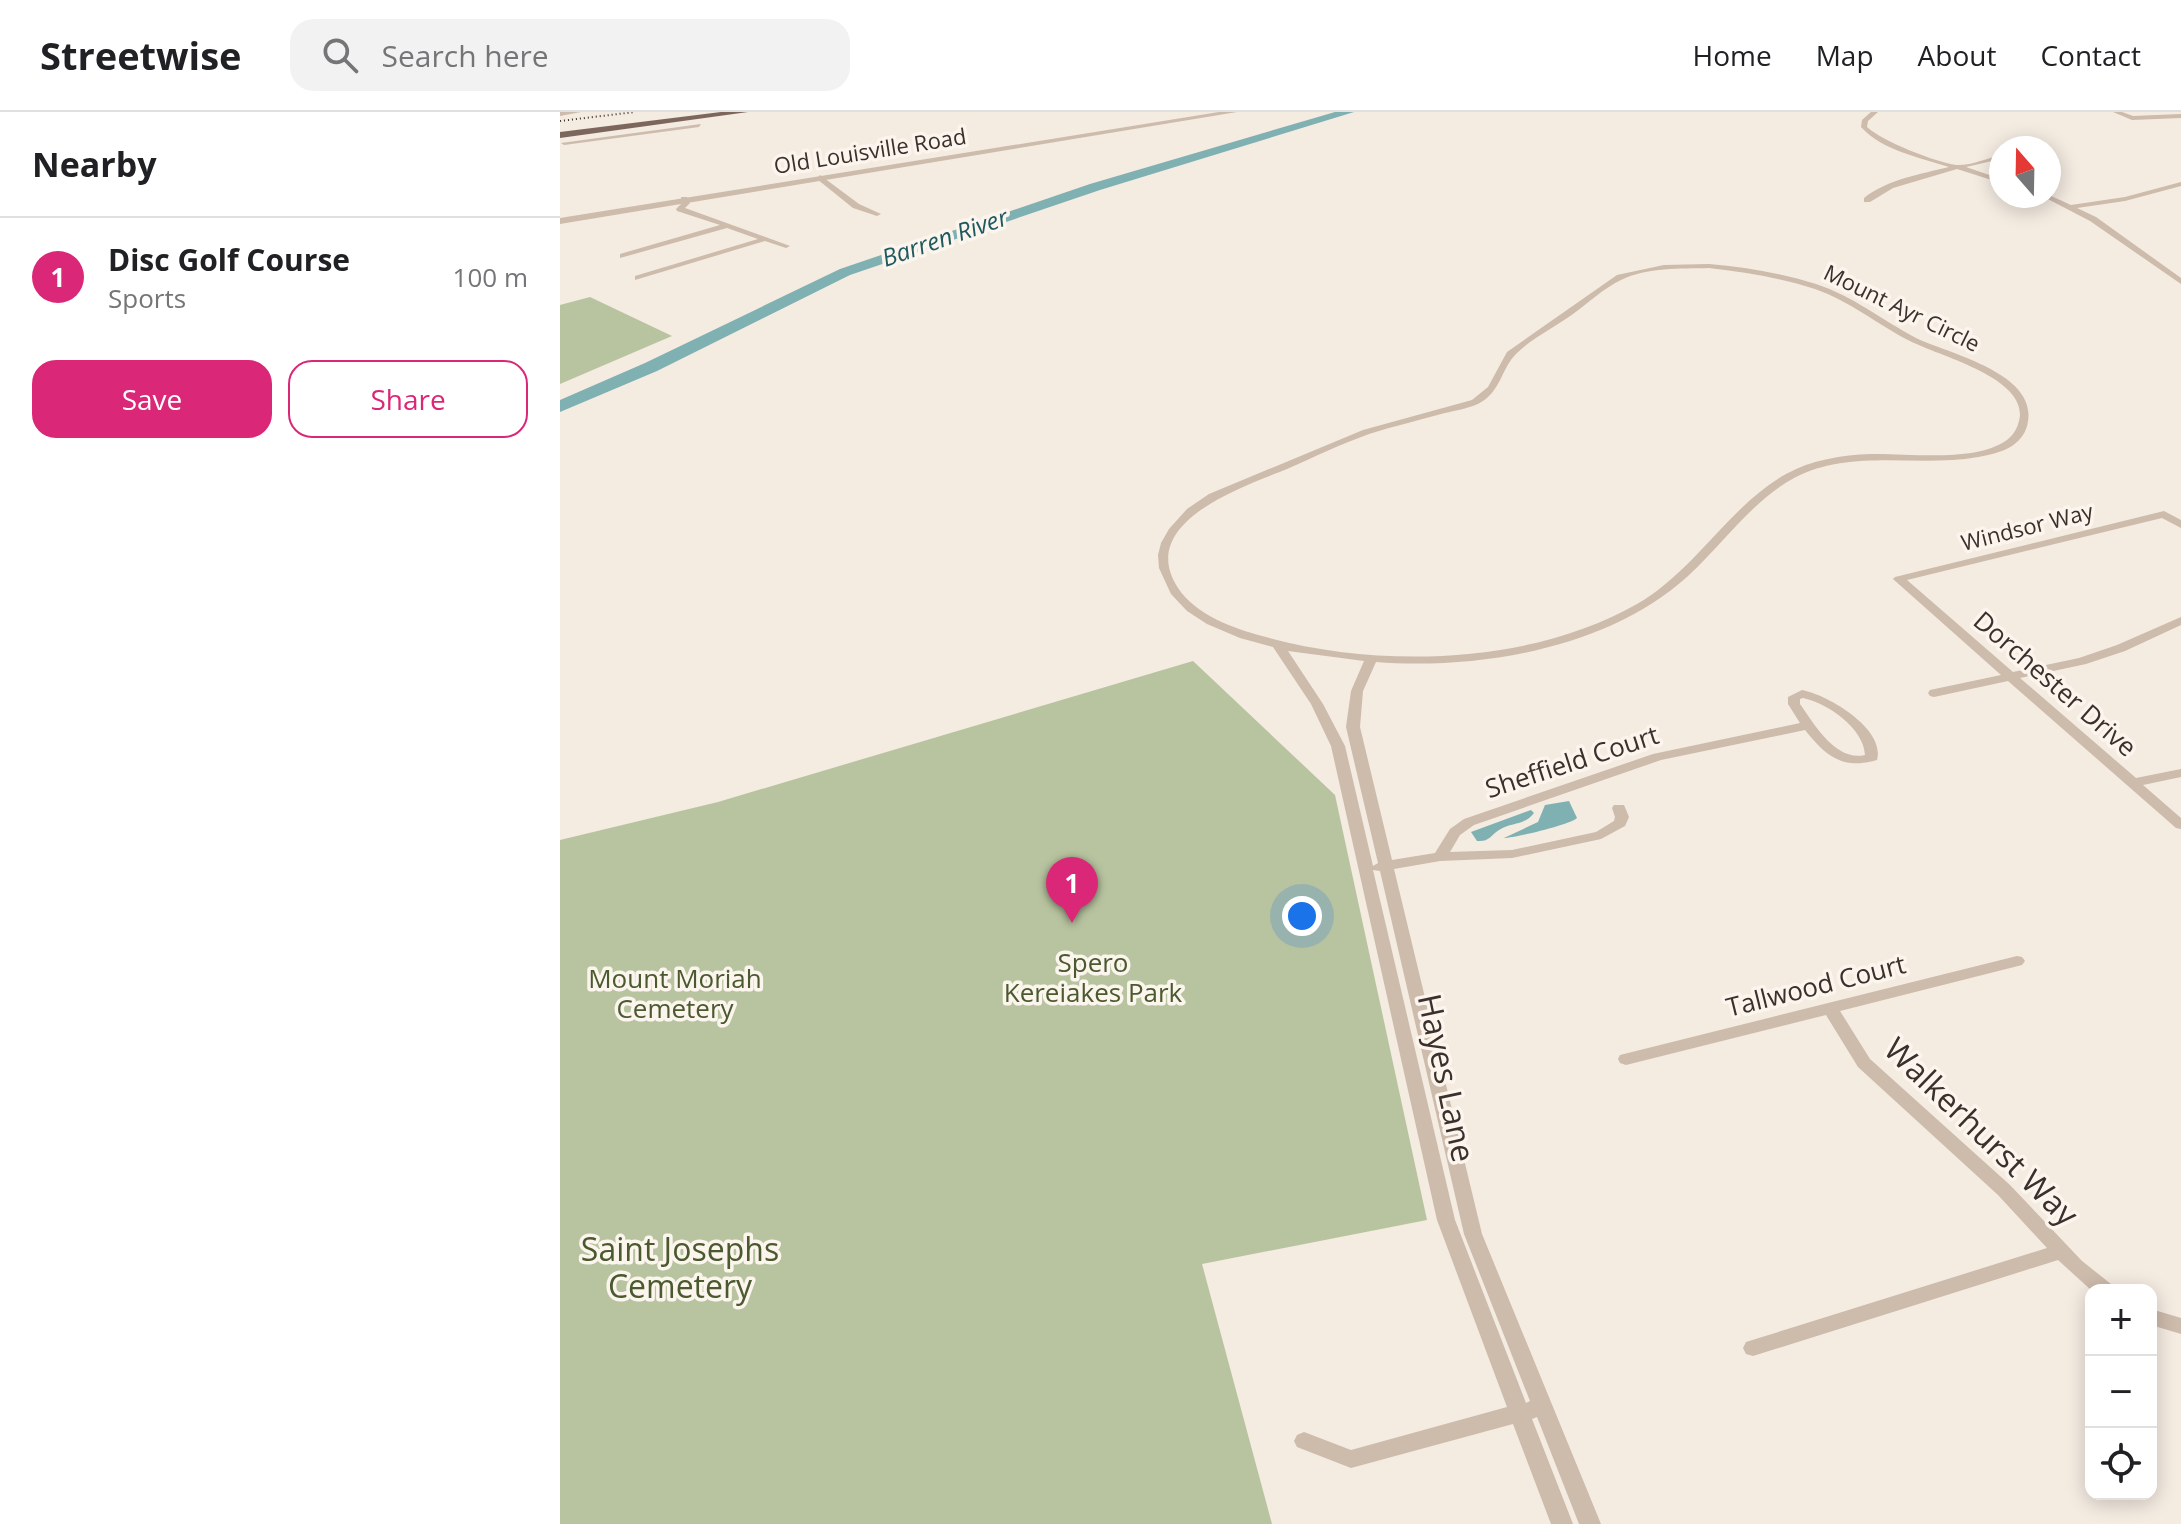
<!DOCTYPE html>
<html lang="en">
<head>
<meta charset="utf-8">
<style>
	body { margin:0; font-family:"Open Sans",sans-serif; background:#f2f2f2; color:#202124 }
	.controls { position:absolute; right:24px; bottom:24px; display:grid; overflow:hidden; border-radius:16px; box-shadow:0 4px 20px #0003 }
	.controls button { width:72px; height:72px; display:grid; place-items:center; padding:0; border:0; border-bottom:2px solid #e0e0e0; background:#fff; color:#202124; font:40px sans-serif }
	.compass { position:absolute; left:1429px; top:24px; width:72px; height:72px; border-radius:50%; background:#fff; box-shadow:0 4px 20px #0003; rotate:340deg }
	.you { position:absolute; left:742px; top:804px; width:28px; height:28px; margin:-20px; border:6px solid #fff; border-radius:50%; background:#1a73e8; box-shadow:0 0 0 12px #1a73e833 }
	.badge { display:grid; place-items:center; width:52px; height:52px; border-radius:50%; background:#db2777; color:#fff; font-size:26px; font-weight:700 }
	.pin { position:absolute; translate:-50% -66px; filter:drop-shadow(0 2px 4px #0008) }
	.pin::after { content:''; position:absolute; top:42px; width:28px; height:24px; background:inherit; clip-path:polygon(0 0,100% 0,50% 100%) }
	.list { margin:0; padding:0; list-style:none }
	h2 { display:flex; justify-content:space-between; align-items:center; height:104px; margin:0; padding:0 32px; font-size:34px }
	h2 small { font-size:26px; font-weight:400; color:#757577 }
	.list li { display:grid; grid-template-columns:52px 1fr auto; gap:24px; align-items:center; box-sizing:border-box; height:120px; padding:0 32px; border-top:2px solid #e0e0e0 }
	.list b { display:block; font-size:30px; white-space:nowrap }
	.list p { margin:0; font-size:26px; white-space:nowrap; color:#757577 }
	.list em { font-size:26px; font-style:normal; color:#757577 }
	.actions { display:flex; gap:16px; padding:24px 32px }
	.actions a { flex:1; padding:18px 0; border:2px solid #db2777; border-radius:24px; text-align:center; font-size:28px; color:#db2777 }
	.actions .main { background:#db2777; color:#fff }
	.icon { flex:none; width:44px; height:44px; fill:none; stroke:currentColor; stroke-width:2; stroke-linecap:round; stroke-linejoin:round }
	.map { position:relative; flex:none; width:1621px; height:1412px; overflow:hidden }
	header { display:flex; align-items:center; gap:48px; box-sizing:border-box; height:112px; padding:0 40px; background:#fff; border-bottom:2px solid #e0e0e0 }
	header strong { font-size:38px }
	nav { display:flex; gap:44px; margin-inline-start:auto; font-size:28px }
	.search { width:560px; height:72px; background:#f2f2f2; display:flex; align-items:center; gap:20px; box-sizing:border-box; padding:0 28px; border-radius:24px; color:#757577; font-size:30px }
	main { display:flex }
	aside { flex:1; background:#fff }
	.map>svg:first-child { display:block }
	.green { fill:#b8c4a0 }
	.water { fill:#7fb0b2 }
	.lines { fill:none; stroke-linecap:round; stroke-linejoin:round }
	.river { fill:#7fb0b2; fill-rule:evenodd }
	.minor { fill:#cdbbac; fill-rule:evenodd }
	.tertiary { fill:#cdbbac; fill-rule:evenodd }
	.primary { fill:#7d675c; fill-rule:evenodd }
	.rail { stroke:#3b302b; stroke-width:2; stroke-dasharray:1 3; stroke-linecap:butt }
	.labels { text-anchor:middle; stroke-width:7; stroke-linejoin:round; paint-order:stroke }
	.far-street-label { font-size:22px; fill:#3b302b; stroke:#fbf5ee }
	.far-water-label { font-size:24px; font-style:italic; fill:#1f5a5e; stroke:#fbf5ee }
	.street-label { font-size:26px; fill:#3b302b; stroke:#fbf5ee }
	.park-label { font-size:26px; fill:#4a5a2e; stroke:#fbf5ee }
	.near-street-label { font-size:32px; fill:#3b302b; stroke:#fbf5ee }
	.near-park-label { font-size:32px; fill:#4a5a2e; stroke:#fbf5ee }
</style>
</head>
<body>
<header>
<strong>Streetwise</strong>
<div class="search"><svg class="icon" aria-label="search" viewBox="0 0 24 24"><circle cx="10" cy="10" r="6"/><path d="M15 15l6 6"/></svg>Search here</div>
<nav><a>Home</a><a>Map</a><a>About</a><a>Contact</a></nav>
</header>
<main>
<aside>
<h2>Nearby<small></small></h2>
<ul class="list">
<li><span class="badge">1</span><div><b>Disc Golf Course</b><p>Sports</p></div><em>100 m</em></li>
</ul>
<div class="actions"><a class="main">Save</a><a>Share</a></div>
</aside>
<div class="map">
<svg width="1621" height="1412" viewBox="0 0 1621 1412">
	<rect width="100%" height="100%" fill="#f4ebe1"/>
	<!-- green -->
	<g class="green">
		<polygon points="30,185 112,224 0,272 0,193"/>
		<polygon points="633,549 775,683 867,1108 642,1152 712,1412 0,1412 0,728 158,690"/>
	</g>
	<!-- water -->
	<g class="water">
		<path d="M1009 689 1017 706C1012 712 955 726 944 726L978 710 985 693Z"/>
		<path d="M971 698 974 701C964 714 952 710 939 718 930 724 929 730 917 729L911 720Z"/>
	</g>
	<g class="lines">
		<!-- river -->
		<polygon class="river" points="775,0 794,0 540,78 290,163 97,259 0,300 0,288 85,251 280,157 530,72"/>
		<!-- minor -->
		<g class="minor">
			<polygon points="0,0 21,0 0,4"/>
			<path d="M1311 0H1318L1308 9 1307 15C1322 29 1375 50 1396 53 1410 54 1428 46 1441 43V47L1406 55 1441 67V71L1397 57 1333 76 1310 90H1304V86C1328 67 1361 62 1389 55 1359 45 1323 39 1301 15L1302 8Z"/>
			<polygon points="1553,0 1562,0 1573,4 1621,2 1621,6 1572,8"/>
			<polygon points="141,12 139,15 4,33 1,31"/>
			<polygon points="260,63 299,92 321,102 317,104 293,96 257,67"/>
			<polygon points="1621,70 1621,74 1565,89 1517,96 1536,105 1621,166 1621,172 1530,109 1482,84 1489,83 1511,93 1565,85"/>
			<polygon points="121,85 127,85 130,91 125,96 230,134 226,136 205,129 75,168 75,164 198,127 167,116 60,146 60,142 160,113 117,99 116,97 122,91"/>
			<path d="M1149 152C1185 155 1221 161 1256 172 1293 184 1322 208 1356 226 1390 242 1476 261 1468 309 1467 319 1461 328 1452 334 1443 340 1429 343 1418 345 1357 356 1292 336 1234 366 1192 389 1163 432 1128 464 1049 536 920 558 816 550L803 579 800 615 832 748 875 741 890 717 904 707 1093 642 1240 611 1228 592V585L1242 578C1268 583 1326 617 1317 648 1282 658 1266 644 1245 618L1101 648 914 713 900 723 890 740 952 738 1036 720 1054 709 1055 705 1052 696 1054 693H1064L1069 705 1065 714 1041 727 952 746 880 749 834 757 922 1122 1041 1412H1019L977 1305 972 1307 1013 1412H991L953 1312 791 1356 737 1335 734 1329 737 1323 744 1320 791 1338 947 1295 877 1108 771 634 751 592 713 535 680 526 647 512 627 499 611 482 599 456 598 443 601 431 609 417 627 397 649 382 803 318 912 288 928 275 947 240 1057 163 1104 153ZM1149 156C1185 160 1221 166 1255 177 1290 189 1318 213 1350 229 1379 244 1461 264 1460 303 1459 313 1455 322 1447 328 1415 351 1349 341 1311 342 1282 343 1251 348 1226 362 1168 395 1135 459 1077 492 970 553 819 557 702 524 673 516 636 503 618 476 575 410 685 374 727 357 754 345 781 332 809 322 834 314 860 308 885 301 898 298 912 296 923 289 941 277 942 256 956 242 972 226 995 215 1013 202 1028 191 1044 176 1061 168 1087 155 1121 157 1149 156ZM728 539 804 549 791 579 786 615 818 751 813 754 785 634 763 592ZM1243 586C1267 591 1304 616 1305 643 1276 650 1254 612 1240 592V587ZM813 758 820 759 904 1122 970 1289 966 1291 895 1108Z"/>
			<polygon points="1604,399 1621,408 1621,416 1602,406 1347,468 1453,560 1519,546 1557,533 1621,505 1621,513 1565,539 1526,552 1460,566 1576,666 1621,657 1621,665 1583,673 1621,706 1621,717 1616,716 1448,569 1374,585 1370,584 1368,581 1370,578 1441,563 1333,467 1335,465"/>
			<polygon points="1457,844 1462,845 1465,849 1462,853 1280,899 1310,947 1450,1073 1522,1149 1551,1172 1554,1178 1531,1178 1498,1148 1193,1244 1186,1242 1183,1236 1186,1230 1487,1136 1438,1083 1298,955 1266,903 1066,953 1060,951 1058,947 1060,943"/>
			<polygon points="1591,1197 1621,1206 1621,1222 1591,1213"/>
		</g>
		<!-- tertiary -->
		<polygon class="tertiary" points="659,0 677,0 0,112 0,106"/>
		<!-- primary -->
		<polygon class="primary" points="161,0 188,0 0,26 0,20"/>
		<!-- rail -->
		<polyline class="rail" points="0,9 75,0"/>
	</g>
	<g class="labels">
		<!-- far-street labels -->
		<g class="far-street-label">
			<text transform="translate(310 39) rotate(-9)" y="8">Old Louisville Road</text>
			<text transform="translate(1342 196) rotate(26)" y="8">Mount Ayr Circle</text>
			<text transform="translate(1467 415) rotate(-14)" y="8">Windsor Way</text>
		</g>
		<!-- far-water labels -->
		<g class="far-water-label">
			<text transform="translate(385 126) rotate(-19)" y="8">Barren River</text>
		</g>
		<!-- street labels -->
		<g class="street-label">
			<text transform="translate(1495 572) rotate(41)" y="9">Dorchester Drive</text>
			<text transform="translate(1012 650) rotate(-18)" y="9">Sheffield Court</text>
			<text transform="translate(1256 874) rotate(-14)" y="9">Tallwood Court</text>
		</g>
		<!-- park labels -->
		<g class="park-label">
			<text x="533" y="860">Spero<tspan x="533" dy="30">Kereiakes Park</tspan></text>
			<text x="115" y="876">Mount Moriah<tspan x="115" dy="30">Cemetery</tspan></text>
		</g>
		<!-- near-street labels -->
		<g class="near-street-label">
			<text transform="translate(886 966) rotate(78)" y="11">Hayes Lane</text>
			<text transform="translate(1421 1020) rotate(44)" y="11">Walkerhurst Way</text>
		</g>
		<!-- near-park labels -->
		<g class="near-park-label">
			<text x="120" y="1149">Saint Josephs<tspan x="120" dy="37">Cemetery</tspan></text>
		</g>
	</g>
</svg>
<div class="controls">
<button>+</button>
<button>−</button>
<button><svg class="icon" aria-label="locate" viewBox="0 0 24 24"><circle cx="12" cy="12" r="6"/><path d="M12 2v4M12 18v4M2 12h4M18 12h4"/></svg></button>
</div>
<svg class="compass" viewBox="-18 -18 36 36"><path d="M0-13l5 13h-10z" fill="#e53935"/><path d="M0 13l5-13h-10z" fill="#757577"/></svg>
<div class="you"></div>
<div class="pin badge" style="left:512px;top:811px">1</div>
</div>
</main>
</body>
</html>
